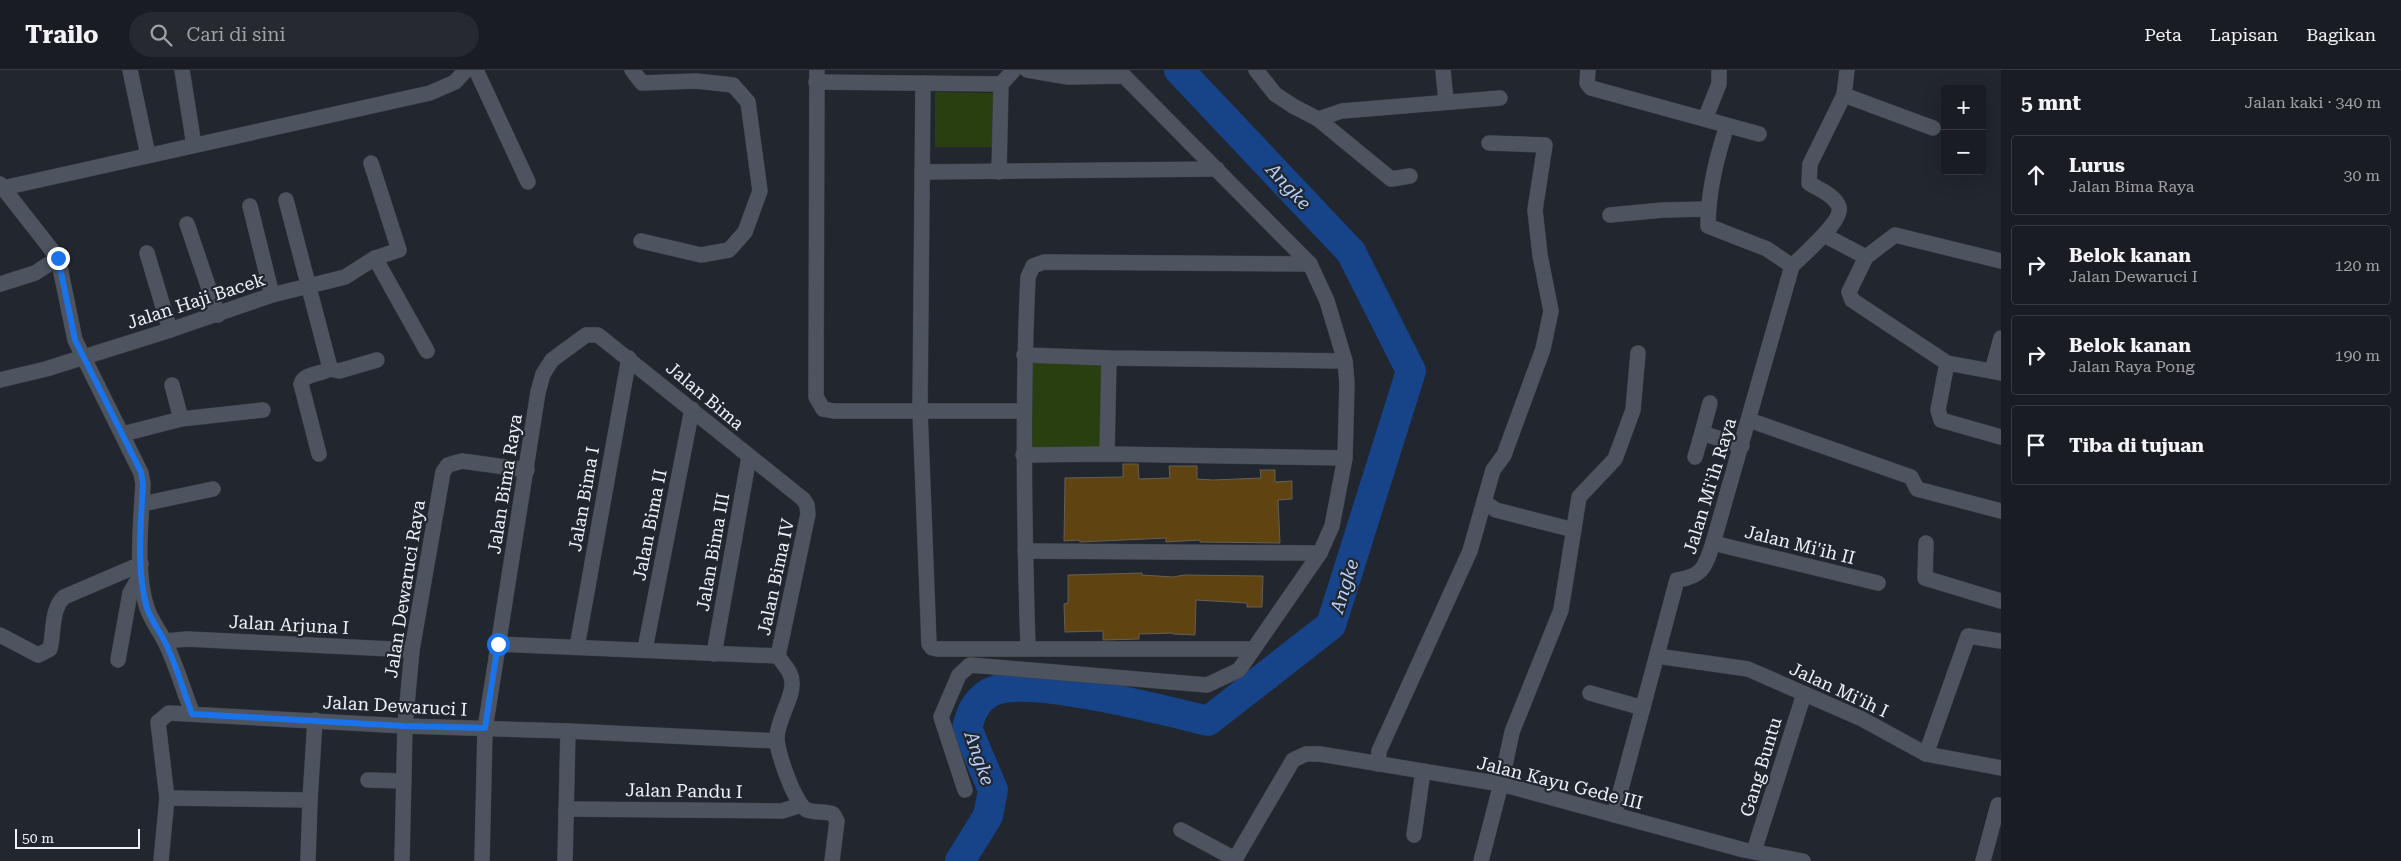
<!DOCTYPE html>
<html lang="id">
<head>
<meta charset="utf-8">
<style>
	body { margin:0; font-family:"Roboto Serif",serif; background:#262930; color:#f1f3f6 }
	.controls { position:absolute; right:15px; top:15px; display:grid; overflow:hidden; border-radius:5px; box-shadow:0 5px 20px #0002 }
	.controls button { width:45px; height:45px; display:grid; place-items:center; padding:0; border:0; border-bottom:1px solid #373a41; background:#191c23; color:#f1f3f6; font:25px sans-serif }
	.scale { position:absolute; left:15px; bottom:12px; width:125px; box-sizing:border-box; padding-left:5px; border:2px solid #eef1f8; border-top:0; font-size:14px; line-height:18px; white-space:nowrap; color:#eef1f8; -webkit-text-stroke:4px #21262f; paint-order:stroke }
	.stop { position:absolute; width:15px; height:15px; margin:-11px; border:4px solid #1a73e8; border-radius:50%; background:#fff }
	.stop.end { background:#1a73e8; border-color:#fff; box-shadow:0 1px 5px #0008 }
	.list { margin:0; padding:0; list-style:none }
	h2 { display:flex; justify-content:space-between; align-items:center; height:65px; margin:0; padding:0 20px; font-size:21px }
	h2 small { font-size:16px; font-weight:400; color:#9fa1a6 }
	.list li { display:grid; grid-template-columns:32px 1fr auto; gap:15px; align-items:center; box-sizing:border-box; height:80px; margin:0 10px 10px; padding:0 10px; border:1px solid #373a41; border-radius:5px }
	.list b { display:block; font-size:19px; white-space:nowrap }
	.list p { margin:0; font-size:16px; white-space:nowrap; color:#9fa1a6 }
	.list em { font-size:16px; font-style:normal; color:#9fa1a6 }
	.icon { flex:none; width:28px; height:28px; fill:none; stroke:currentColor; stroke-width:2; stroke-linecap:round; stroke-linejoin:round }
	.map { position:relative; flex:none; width:2001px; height:791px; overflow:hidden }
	header { display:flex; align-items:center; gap:30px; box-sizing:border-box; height:70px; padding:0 25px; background:#191c23; border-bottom:1px solid #373a41 }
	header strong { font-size:24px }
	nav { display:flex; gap:28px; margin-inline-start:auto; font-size:18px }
	.search { width:350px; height:45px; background:#262930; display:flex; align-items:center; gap:12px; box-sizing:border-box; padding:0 18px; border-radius:28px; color:#9fa1a6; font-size:19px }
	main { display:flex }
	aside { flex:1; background:#191c23 }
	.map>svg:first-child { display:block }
	.green { fill:#2a3f10 }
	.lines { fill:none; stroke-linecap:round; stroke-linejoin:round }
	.river { stroke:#174388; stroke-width:30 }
	.building { fill:#5f4411; stroke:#655f54 }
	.street-casing { stroke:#3c4148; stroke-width:16 }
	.street { stroke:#4e545f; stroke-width:15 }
	.route { stroke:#1a73e8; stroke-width:6 }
	.labels { text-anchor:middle; stroke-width:4.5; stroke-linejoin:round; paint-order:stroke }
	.street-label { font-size:18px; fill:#eef1f8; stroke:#21262f }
	.water-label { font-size:19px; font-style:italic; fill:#b8d1f9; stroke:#21262f }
</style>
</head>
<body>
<header>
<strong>Trailo</strong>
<div class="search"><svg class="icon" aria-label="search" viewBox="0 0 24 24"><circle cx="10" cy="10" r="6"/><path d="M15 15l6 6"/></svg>Cari di sini</div>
<nav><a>Peta</a><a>Lapisan</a><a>Bagikan</a></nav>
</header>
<main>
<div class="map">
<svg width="2001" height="791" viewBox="0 0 2001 791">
	<rect width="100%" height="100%" fill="#21262f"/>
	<!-- green -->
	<g class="green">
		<polygon points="935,22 994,23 993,77 935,77"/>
		<polygon points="1029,289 1104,293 1102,379 1031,379"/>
	</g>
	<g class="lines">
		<!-- river -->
		<path class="river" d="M960 791 988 746 993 720 967 658C971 643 975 632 989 623 1023 603 1167 641 1208 651L1331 555 1411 301 1351 182 1179 0"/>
	</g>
	<!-- building -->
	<g class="building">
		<polygon points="1123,394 1138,394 1139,409 1170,408 1169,396 1197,396 1197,409 1213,410 1261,408 1260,400 1275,400 1275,412 1292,411 1292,429 1278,430 1280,473 1200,472 1200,470 1166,472 1166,468 1080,472 1079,470 1064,471 1065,408 1123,407"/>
		<polygon points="1142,503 1142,505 1173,507 1184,505 1263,506 1262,537 1247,537 1247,533 1196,530 1195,565 1173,564 1173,563 1139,564 1139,569 1103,570 1103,561 1065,562 1064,534 1068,533 1068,505"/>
	</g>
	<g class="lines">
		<!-- street casing -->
		<g class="street-casing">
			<g id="street">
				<polyline points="130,0 148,85"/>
				<polyline points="182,0 194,75"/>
				<polyline points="476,0 528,112"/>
				<polyline points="632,0 642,13 696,11 733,15 748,32 760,121 745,162 729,180 701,185 641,171"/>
				<polyline points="817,0 816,327 823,339 834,341 1023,341"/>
				<polyline points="1256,0 1275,24 1293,36 1318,49 1391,109 1410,106"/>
				<polyline points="1443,0 1446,31"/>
				<polyline points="1588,0 1587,13 1591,18 1759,64"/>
				<polyline points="816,12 1001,14"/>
				<polyline points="923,13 920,340 929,574 932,578 937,579 1253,579"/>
				<polyline points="1844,25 1933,58"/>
				<polyline points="1318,49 1342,41 1500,28"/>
				<polyline points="1705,49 1719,14 1719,0"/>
				<path d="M1724 65C1715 94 1708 125 1708 156L1767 179 1792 196"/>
				<polyline points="922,102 1217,99"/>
				<polyline points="999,102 1001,14 1014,0"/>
				<path d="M0 114 58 188 75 270 141 403 143 414C141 452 135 502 147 538 151 550 159 560 165 572 176 594 183 620 193 644"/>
				<polyline points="3,118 430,23 455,12 466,0"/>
				<path d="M286 130 329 294V299C321 305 304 303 301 314L319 384"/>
				<polyline points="250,136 272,225"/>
				<polyline points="1610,145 1663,140 1708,139"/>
				<polyline points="187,154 218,245"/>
				<polyline points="1824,165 1866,187"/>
				<polyline points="147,183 170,260"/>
				<polyline points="375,188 427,281"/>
				<polyline points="2001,191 1895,165 1866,187 1849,222 1852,230 1947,293 2001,303"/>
				<polyline points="0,214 35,203 58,188"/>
				<polyline points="1024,285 1109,288 1345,291"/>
				<polyline points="1947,293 1938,340 1941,350 2001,367"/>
				<polyline points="329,299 339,301 377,290"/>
				<polyline points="1992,301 2001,268"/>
				<polyline points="0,310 46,299 170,260 272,225 345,207 375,188 399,180 371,93"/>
				<polyline points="172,315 181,349"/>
				<polyline points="1749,350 1911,407 1917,419 2001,441"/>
				<polyline points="1702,363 1710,333"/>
				<polyline points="123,364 181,349 263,340"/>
				<polyline points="1107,384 1109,288"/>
				<polyline points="1023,385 1107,384 1345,388"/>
				<polyline points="1695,387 1702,363 1742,376"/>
				<polyline points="1484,432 1496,440 1574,460"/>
				<polyline points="142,434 213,419"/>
				<polyline points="1713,473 1878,513"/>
				<polyline points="1926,473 1925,508 2001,531"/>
				<polyline points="1025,481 1320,483"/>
				<path d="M0 565 38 585 50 579C54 563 51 539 64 527L141 494"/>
				<polyline points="165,571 187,569 412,580"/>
				<polyline points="498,574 778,586"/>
				<polyline points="577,577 629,288"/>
				<path d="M1028 577C1024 454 1022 331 1028 207L1033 196 1044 192 1310 194"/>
				<polyline points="645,579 692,339"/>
				<polyline points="714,584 749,387"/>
				<path d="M778 586C784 596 792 601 792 613 793 628 778 648 777 667 776 680 795 735 807 740 815 743 825 741 833 744L837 751 832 791"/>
				<polyline points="1657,586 1748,599 1862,649 1926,684 2001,698"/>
				<polyline points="118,590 130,523 141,504"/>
				<polyline points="1590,623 1643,638"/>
				<polyline points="1926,684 1968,566 2001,571"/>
				<polyline points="1378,694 1379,681 1470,481 1493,400 1504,385 1543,279 1551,241 1540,185 1535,140 1545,75 1489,73"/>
				<polyline points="368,710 404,711"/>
				<polyline points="965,720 941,647 959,605 970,595 1207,615 1239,600 1320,483 1332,456 1345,388 1347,313 1345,291 1327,231 1310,194 1124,6 1068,7 1027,0"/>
				<polyline points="167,728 310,730 308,791"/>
				<polyline points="310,730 315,650"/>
				<polyline points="566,739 782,741 801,735"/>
				<path d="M1614 745 1677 510C1704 506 1705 496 1713 473L1792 196C1802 186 1843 151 1839 137 1835 125 1818 119 1809 113L1810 94 1844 25 1847 0"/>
				<polyline points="1181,760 1235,789"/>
				<polyline points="1414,765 1423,701"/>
				<polyline points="1754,781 1804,624"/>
				<polyline points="161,791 167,728 158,652 169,643 405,656 568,661 777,671"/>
				<polyline points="402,791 405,656 412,580 443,402 448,395 462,391 527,400"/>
				<polyline points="482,791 485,659 538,322 543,304 552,290 586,265 598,265 803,429 807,435 808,444 778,586"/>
				<polyline points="565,791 568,661"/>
				<polyline points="1234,791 1293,690 1306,684 1320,684 1501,714 1744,780 1803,791"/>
				<polyline points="1481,791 1501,714 1512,662 1561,540 1579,427 1615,389 1633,340 1638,283"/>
				<polyline points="1983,791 1998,735"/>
			</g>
		</g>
		<!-- street -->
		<use href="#street" class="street"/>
	</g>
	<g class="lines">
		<!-- route -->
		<path class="route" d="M58 188 75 270 141 402 143 414C141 452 136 502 147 538 151 550 159 560 165 572 176 594 183 620 192 644L404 656 485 658 498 574"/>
	</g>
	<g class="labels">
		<!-- street labels -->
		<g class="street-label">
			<text transform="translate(196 231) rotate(-18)" y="6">Jalan Haji Bacek</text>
			<text transform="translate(705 326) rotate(40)" y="6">Jalan Bima</text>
			<text transform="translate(505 414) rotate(-81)" y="6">Jalan Bima Raya</text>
			<text transform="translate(1710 416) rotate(-73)" y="6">Jalan Mi'ih Raya</text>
			<text transform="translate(584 429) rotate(-80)" y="6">Jalan Bima I</text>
			<text transform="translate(650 455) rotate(-79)" y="6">Jalan Bima II</text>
			<text transform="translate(1800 475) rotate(14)" y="6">Jalan Mi'ih II</text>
			<text transform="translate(713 482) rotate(-80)" y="6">Jalan Bima III</text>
			<text transform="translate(776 507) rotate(-78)" y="6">Jalan Bima IV</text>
			<text transform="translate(405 519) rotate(-81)" y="6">Jalan Dewaruci Raya</text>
			<text transform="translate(289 555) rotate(3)" y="6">Jalan Arjuna I</text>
			<text transform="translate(1839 620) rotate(25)" y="6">Jalan Mi'ih I</text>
			<text transform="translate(395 636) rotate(3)" y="6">Jalan Dewaruci I</text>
			<text transform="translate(1761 697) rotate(-73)" y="6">Gang Buntu</text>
			<text transform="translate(1560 713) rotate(14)" y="6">Jalan Kayu Gede III</text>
			<text transform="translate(684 721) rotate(1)" y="6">Jalan Pandu I</text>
		</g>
		<!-- water labels -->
		<g class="water-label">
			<text transform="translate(1289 116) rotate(47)" y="7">Angke</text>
			<text transform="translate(1344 516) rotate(-73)" y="7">Angke</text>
			<text transform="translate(980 688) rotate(71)" y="7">Angke</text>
		</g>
	</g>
</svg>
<div class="controls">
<button>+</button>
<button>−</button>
</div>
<div class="scale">50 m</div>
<div class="stop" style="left:498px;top:574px"></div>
<div class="stop end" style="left:58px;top:188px"></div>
</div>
<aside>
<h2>5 mnt<small>Jalan kaki · 340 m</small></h2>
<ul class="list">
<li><svg class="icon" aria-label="ahead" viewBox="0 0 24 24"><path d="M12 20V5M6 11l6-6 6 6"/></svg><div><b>Lurus</b><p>Jalan Bima Raya</p></div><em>30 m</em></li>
<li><svg class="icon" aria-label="right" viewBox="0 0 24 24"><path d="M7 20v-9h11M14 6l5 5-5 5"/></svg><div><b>Belok kanan</b><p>Jalan Dewaruci I</p></div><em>120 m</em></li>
<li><svg class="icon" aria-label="right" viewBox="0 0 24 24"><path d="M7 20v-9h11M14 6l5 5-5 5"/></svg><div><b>Belok kanan</b><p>Jalan Raya Pong</p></div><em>190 m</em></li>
<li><svg class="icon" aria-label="arrive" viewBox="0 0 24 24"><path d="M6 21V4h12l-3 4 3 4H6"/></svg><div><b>Tiba di tujuan</b></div></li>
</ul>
</aside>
</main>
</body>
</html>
